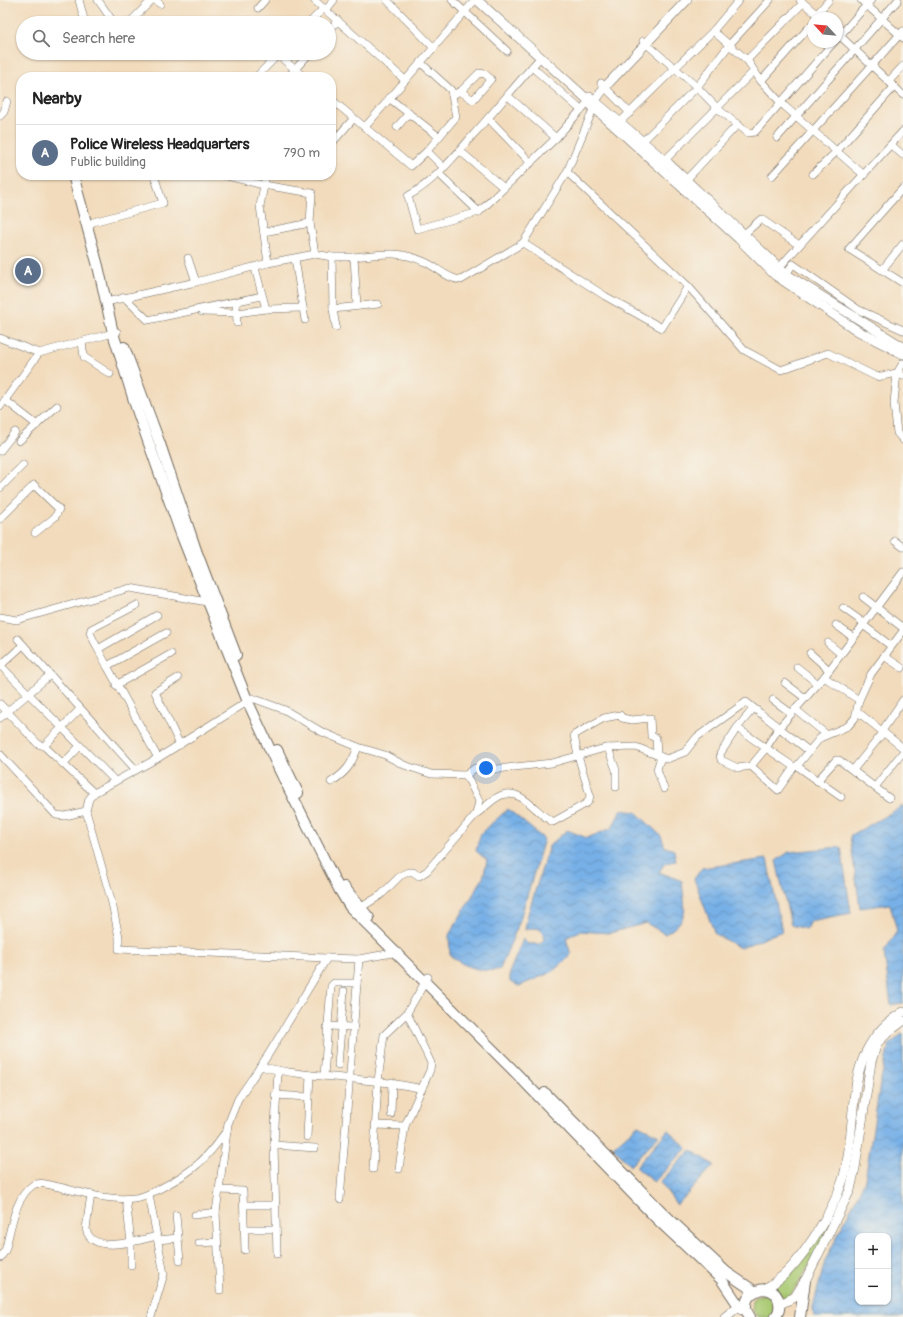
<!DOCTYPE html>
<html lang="en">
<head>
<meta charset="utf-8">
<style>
	body { margin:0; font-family:Pangolin,sans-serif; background:#f6f6f6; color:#222 }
	.controls { position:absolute; right:12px; bottom:12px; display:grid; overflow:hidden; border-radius:8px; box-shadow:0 1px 3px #0004 }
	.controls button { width:36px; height:36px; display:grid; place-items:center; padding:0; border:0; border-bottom:1px solid #e0e0e0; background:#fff; color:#222; font:20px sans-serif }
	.compass { position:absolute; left:807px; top:12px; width:36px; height:36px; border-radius:50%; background:#fff; box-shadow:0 1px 3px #0004; rotate:296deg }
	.you { position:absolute; left:486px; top:768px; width:14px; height:14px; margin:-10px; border:3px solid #fff; border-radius:50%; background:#1a73e8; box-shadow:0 0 0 6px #1a73e833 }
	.badge { display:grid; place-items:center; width:26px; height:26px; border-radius:50%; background:#ea580c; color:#fff; font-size:13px; font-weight:700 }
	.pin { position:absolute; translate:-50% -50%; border:2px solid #fff; box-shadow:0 1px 4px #0006 }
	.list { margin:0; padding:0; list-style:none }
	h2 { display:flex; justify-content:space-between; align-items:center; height:52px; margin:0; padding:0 16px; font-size:17px }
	h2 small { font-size:13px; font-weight:400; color:#767676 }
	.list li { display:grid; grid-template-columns:26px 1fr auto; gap:12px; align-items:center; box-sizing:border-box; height:56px; padding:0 16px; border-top:1px solid #e0e0e0 }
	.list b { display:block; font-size:15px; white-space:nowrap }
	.list p { margin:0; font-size:13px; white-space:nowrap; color:#767676 }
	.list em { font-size:13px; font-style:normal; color:#767676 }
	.icon { flex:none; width:22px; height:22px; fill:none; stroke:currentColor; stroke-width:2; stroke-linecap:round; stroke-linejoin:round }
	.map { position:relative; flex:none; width:903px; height:1317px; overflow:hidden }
	.search { position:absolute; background:#fff; box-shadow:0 1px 3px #0004; left:16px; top:16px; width:320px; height:44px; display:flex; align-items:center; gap:10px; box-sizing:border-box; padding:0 14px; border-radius:22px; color:#767676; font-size:15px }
	.panel { position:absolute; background:#fff; box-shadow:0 1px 3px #0004; left:16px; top:72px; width:320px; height:108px; border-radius:16px }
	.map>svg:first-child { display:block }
	.grass { fill:url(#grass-tufts); stroke:#6a7b4f }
	.water { fill:url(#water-waves); stroke:#516e89; fill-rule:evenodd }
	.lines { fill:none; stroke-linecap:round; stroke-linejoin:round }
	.street-casing { stroke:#71695e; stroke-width:8 }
	.secondary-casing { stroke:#71695e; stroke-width:10 }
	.primary-casing { stroke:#71695e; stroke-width:12 }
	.street { stroke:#fff; stroke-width:7 }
	.secondary { stroke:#fff; stroke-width:9 }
	.primary { stroke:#fff; stroke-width:10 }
</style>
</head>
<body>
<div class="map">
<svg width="903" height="1317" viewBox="0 0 903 1317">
	<defs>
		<pattern id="grass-tufts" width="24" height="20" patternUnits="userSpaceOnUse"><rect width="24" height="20" fill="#aacb73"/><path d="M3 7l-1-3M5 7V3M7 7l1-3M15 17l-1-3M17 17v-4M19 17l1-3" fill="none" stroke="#92ae64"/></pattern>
		<pattern id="water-waves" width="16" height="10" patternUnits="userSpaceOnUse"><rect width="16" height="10" fill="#77b0e7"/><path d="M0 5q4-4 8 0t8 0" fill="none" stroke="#628fbb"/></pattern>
	</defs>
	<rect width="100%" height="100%" fill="#f7f3e8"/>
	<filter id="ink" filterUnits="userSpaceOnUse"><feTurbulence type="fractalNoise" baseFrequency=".025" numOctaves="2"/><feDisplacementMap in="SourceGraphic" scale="8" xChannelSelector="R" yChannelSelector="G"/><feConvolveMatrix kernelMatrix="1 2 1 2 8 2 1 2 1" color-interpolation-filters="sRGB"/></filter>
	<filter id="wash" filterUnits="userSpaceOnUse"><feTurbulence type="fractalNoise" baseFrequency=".012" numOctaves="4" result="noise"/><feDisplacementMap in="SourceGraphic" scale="16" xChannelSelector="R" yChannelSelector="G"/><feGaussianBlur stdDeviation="0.9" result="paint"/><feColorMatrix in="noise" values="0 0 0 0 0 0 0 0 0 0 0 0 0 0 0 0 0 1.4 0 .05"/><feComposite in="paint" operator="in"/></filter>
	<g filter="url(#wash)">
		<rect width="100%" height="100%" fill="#f2dbbc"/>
		<!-- grass -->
		<g class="grass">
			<path d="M844 1183 848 1185C829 1224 812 1269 784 1303L774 1288 792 1273Z"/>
			<circle cx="764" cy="1306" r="12"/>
		</g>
		<!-- water -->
		<g class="water">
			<polygon points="903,806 903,1003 891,1005 884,952 897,931 890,904 860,908 850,836"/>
			<path d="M508 809 544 839 519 923 500 969C485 974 461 966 450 955L449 935 483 878 487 860 476 851 481 833Z"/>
			<path d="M621 810 636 812 661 836 665 847 674 850 676 861 665 863 659 872 682 881C684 908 692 918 665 934L646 923 610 933 579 931 566 938 571 955 552 972 519 986 510 982V971L523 939 528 944H540L545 938 541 929 533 928 525 930 527 917 549 846 567 830 587 838 612 828Z"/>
			<polygon points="841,847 851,913 810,921 806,929 791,925 776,861 789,852"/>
			<polygon points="767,859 782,931 740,948 715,934 694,879 702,868"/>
			<path d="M903 1033V1317H814L813 1307 825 1261 865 1180 880 1084 889 1045ZM858 1236H888V1302H858Z"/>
			<polygon points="638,1125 659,1135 630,1166 613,1147"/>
			<polygon points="668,1130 687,1148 654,1182 636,1167"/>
			<polygon points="691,1150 714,1165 677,1205 660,1182"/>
		</g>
	</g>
	<g filter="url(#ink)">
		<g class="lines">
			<!-- street casing -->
			<g class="street-casing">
				<g id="street">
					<polyline points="79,0 85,23"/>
					<polyline points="98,0 114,23"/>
					<polyline points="155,0 160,4"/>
					<polyline points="314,0 405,80"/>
					<polyline points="387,0 434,48"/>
					<polyline points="452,0 507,51"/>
					<polyline points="800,0 821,18"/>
					<polyline points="861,0 903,38"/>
					<polyline points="258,8 265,0"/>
					<polyline points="326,10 334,0"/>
					<polyline points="816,15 829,0"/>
					<polyline points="129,23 152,0"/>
					<polyline points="309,23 324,8"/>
					<polyline points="329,31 338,20"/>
					<polyline points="713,31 747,60 761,81 781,103 864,175"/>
					<polyline points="837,33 903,95"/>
					<polyline points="837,39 871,0"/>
					<polyline points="643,41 697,87 717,108 748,133 755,132 834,42"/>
					<polyline points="278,55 304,77"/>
					<path d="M540 58C517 83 496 110 473 135 454 157 434 182 408 196L417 229 479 212 556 138 588 102"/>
					<polyline points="747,60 803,3"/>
					<polyline points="532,67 581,110"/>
					<polyline points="256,77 280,53"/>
					<polyline points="288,77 310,53"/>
					<polyline points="761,81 813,23"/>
					<polyline points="889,81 903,66"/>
					<polyline points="601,83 630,113"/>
					<polyline points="452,95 461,91 479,73 485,74 491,79 473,100 460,91"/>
					<polyline points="508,96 556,138"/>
					<polyline points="389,98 439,137"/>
					<polyline points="331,99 411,166 427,151 456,117 451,90 421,63"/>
					<polyline points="0,116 4,112 7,101"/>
					<polyline points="488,118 531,163"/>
					<polyline points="621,121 713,31 739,0"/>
					<polyline points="365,127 475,0"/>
					<polyline points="397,127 409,113"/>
					<polyline points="777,138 898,0"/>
					<polyline points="643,141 697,87 730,44 770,0"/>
					<polyline points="331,144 354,118"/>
					<polyline points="891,145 903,155"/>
					<polyline points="427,151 443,167"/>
					<polyline points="460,151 504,188"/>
					<polyline points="665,160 754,71"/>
					<polyline points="567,172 688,286 744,350 781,370 828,353 877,377 897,373 903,376"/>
					<polyline points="438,173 479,212"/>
					<polyline points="813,174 836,152 894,87"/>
					<polyline points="223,175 263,185 312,193 310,223 315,254"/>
					<polyline points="266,175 260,206 268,263"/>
					<polyline points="772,176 903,31"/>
					<polyline points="686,180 738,124"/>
					<polyline points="903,188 849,249 903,283"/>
					<polyline points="87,227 93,222 163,203 154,175"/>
					<polyline points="264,232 310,223"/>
					<polyline points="741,237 761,219 799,245"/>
					<polyline points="523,243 605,296 662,328 688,286"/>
					<polyline points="332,257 333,309 336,327"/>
					<path d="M354 257C381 254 399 250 425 262 437 267 447 279 461 280L523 243 567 172 594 107"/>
					<polyline points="188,258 196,282"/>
					<polyline points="295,259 305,320"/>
					<polyline points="255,268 266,309"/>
					<polyline points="882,270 903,244"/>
					<polyline points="776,271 903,131"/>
					<polyline points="785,278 786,274 793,264 859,310 903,330"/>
					<polyline points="124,297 148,320 262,296"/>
					<polyline points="106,302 196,282 268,263 315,254 332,257 354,257 357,306"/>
					<polyline points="236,302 237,323"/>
					<polyline points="333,309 378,304"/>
					<polyline points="202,312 237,313 266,309 303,308"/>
					<polyline points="0,338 39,353 117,332"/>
					<polyline points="82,342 84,357 110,374"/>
					<polyline points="903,363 897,373 894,403 897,433 903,440"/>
					<polyline points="5,400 37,425"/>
					<polyline points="0,407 39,353"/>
					<polyline points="19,441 57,406"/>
					<polyline points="0,451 15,432"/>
					<polyline points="0,488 23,465"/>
					<polyline points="0,519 34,485 59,509 55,517 35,533"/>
					<polyline points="895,541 903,547"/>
					<polyline points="863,597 903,628"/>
					<polyline points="843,608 864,623"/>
					<polyline points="0,617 17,620 130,588 207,602"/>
					<polyline points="836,625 854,638"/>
					<polyline points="863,625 891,646"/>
					<polyline points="18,639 136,770"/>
					<polyline points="828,643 841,654"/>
					<polyline points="98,649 90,633 91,629 137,605"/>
					<polyline points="810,653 829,670"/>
					<polyline points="884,656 902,668"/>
					<polyline points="0,665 115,781"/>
					<polyline points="0,666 23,645"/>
					<polyline points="107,666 98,649 157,615"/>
					<polyline points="797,667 818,684"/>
					<polyline points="824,677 859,700"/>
					<polyline points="178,678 155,692 180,745"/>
					<polyline points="785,683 805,698"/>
					<polyline points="116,685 171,654"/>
					<polyline points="252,698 285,710 322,732 358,747 385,755 404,765 431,774 466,775 475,768 497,769 552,763 605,748 636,747 667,759 685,752 697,737 746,702 809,751"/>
					<polyline points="250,700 158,758 94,793 89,799 86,811 112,903 119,937 119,949 327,958 359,959 398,952"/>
					<polyline points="773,700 791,713"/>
					<polyline points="0,704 38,744 44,746 94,793"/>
					<polyline points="753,709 737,728 720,754 721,760 738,768 751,766 766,748 778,729 824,677 903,572"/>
					<polyline points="795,709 826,734"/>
					<polyline points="858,712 903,748"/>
					<polyline points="0,718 50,675"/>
					<polyline points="737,728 794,767"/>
					<polyline points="882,731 903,700"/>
					<polyline points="44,746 80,709"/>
					<polyline points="608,748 616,770 616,787"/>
					<polyline points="0,754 56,815 65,816 86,811"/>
					<polyline points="661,757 657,769 664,789"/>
					<polyline points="158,758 107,666 166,633"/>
					<polyline points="63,764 80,746"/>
					<polyline points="751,766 778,790 794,767 797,766 820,738 848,726 855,718 859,700 871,674 903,631"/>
					<polyline points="797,766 841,797"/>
					<polyline points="853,770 883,733"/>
					<polyline points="817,781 836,760 839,760 889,798"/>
					<path d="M331 782C347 772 351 765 358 747"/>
					<polyline points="875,787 903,752"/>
					<path d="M476 814C484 809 493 798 502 795 522 788 538 815 553 822L587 803 589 800 590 795 578 756 574 735 604 718 620 715 622 718 632 720 650 718 651 736 656 738 657 755"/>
					<polyline points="360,908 381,895 400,876 408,872 413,872 419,876 427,871 476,814 479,801 466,775"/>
					<polyline points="327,1026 353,1027"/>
					<polyline points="338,1065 344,991"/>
					<path d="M260 1066C313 1080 369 1076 422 1089"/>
					<polyline points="278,1070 274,1145 315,1148"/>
					<polyline points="324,1076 331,986 334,983 357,983"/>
					<polyline points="275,1095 309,1097"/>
					<polyline points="391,1114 392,1082"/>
					<polyline points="375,1125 405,1126"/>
					<polyline points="307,1137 310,1075"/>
					<polyline points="274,1145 277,1254"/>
					<polyline points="373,1169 378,1081 384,1035 407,1013 428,977"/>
					<polyline points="399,1169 405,1126 430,1070 431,1063 407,1013"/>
					<polyline points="219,1190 243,1191 245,1250"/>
					<path d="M91 1194 86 1229C92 1256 140 1240 157 1236"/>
					<polyline points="149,1195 164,1274 151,1317"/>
					<polyline points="126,1199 131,1243 131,1265"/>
					<polyline points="340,1199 359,959"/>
					<polyline points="245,1205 276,1205"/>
					<polyline points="176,1215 180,1261"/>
					<polyline points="195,1215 216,1212"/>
					<polyline points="246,1229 276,1229"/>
					<polyline points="158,1240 178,1238"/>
					<polyline points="199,1243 217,1242"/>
					<path d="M0 1258 5 1251C11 1230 14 1198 33 1185 40 1181 52 1186 59 1187 84 1193 109 1201 134 1198 149 1197 186 1175 198 1164 209 1155 218 1142 227 1130"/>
					<polyline points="220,1290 216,1212 228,1124 238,1099 268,1055 327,958"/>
				</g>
			</g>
			<!-- secondary casing -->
			<g class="secondary-casing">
				<g id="secondary">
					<polyline points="477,0 588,100"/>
					<polyline points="594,100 590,97 588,102 593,103 605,87 687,0"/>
					<polyline points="597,103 669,164 786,274 903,347"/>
					<polyline points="590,104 739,239 775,275 858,331 903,354"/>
					<path d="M765 1289C772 1284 780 1279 787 1272 808 1251 836 1205 844 1176 860 1117 840 1050 903 1012"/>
					<polyline points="780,1304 795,1297 805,1281 850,1190 855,1168 871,1062 877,1043 887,1033 903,1021"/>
					<polyline points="725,1317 739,1306"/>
				</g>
			</g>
			<!-- primary casing -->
			<g class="primary-casing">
				<g id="primary">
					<polyline points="73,175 98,266 113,333 136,407 181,534 248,702 279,769 339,889 350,907 513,1070 657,1219 721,1279 739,1306 746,1311"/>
					<polyline points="124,347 160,444 197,553 236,655"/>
					<polyline points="277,750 298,793"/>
					<polyline points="344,887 369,918"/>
					<polyline points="545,1093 664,1214 726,1272 754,1291"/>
					<path d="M750 1317C733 1293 774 1277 779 1302 780 1308 779 1313 775 1317"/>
					<polyline points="800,1317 805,1281"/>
				</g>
			</g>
			<!-- street -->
			<use href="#street" class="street"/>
			<!-- secondary -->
			<use href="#secondary" class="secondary"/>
			<!-- primary -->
			<use href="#primary" class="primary"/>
		</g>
	</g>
</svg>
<div class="controls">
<button>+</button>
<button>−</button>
</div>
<svg class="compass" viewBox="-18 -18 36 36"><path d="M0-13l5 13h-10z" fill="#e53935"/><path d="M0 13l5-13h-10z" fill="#767676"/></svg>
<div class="you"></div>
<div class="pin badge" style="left:28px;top:271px;background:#5c6f8a">A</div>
<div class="search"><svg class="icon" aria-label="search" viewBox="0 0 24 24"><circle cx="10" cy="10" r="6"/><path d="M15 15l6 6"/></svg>Search here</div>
<section class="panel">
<h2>Nearby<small></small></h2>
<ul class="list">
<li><span class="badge" style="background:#5c6f8a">A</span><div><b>Police Wireless Headquarters</b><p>Public building</p></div><em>790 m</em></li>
</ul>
</section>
</div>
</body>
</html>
